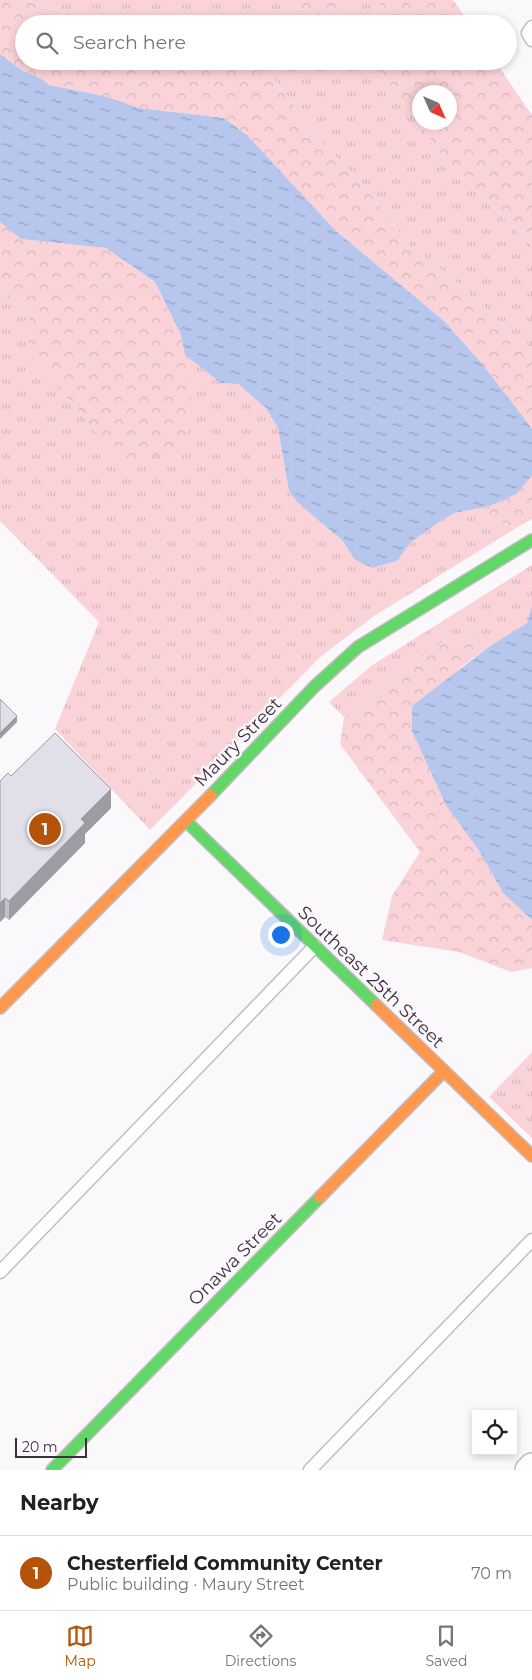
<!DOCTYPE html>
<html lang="en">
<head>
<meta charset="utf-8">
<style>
	body { margin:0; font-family:Montserrat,sans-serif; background:#f2f2f2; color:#202124 }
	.controls { position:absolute; right:15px; bottom:15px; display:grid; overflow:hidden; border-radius:0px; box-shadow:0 2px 8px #0003 }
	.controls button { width:45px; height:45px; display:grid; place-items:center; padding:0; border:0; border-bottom:1px solid #e0e0e0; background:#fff; color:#202124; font:25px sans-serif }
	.compass { position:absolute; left:412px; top:85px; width:45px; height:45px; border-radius:50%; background:#fff; box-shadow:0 2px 8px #0003; rotate:135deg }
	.scale { position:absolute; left:15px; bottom:12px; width:72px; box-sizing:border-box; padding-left:5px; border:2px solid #3a323b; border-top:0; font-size:14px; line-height:18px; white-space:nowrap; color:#3a323b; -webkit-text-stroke:4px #fcf7fc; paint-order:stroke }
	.you { position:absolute; left:280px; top:934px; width:18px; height:18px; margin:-12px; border:4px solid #fff; border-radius:50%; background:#1a73e8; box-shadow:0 0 0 8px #1a73e833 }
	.badge { display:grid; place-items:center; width:32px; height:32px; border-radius:50%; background:#b45309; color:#fff; font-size:16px; font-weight:700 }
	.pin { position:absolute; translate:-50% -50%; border:2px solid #fff; box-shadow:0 1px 5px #0006 }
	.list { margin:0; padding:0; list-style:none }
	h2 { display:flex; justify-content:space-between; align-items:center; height:65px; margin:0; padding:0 20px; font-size:21px }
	h2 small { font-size:16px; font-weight:400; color:#757577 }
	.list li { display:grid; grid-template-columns:32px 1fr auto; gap:15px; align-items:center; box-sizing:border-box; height:75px; padding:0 20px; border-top:1px solid #e0e0e0 }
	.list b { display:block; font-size:19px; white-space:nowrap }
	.list p { margin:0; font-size:16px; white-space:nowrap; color:#757577 }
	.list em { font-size:16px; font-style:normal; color:#757577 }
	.icon { flex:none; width:28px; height:28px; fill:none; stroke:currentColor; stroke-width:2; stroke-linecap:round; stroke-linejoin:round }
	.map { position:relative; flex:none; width:532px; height:1470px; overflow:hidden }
	.search { position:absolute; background:#fff; box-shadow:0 2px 8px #0003; left:15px; right:15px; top:15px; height:55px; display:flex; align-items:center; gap:12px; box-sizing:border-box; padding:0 18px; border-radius:28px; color:#757577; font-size:19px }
	.sheet { height:140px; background:#fff }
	nav { display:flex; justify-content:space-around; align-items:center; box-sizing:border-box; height:70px; border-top:1px solid #e0e0e0; background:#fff; font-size:14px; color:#757577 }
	nav a { display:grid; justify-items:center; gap:2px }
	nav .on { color:#b45309 }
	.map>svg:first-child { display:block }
	.grass { fill:url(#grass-tufts) }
	.forest { fill:url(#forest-crowns); fill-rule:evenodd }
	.water { fill:url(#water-ripples) }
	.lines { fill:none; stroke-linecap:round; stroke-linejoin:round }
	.lane-casing { stroke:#c2bdc3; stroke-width:15 }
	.street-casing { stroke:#c2bdc3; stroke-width:28 }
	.fast-casing { stroke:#c2bdc3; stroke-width:14 }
	.slow-casing { stroke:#c2bdc3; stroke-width:14 }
	.lane { stroke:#fefefe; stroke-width:12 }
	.street { stroke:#fefefe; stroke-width:25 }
	.fast { stroke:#63d668; stroke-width:11 }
	.slow { stroke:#ff974d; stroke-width:11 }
	.wall { fill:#c2c0c7 }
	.shaded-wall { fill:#9e9ca2 }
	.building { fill:#e1dfe7; stroke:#9e9ca2 }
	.labels { text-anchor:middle; stroke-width:5; stroke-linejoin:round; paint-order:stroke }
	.street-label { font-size:18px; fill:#3a323b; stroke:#fcf7fc }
</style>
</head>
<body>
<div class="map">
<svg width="532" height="1470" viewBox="0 0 532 1470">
	<defs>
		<pattern id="grass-tufts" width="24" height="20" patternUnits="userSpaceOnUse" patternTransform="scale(1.25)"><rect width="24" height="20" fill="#fad3d8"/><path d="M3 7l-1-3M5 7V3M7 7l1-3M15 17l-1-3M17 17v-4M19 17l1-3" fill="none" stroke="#d7b6ba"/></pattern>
		<pattern id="forest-crowns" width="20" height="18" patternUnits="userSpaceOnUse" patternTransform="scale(1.25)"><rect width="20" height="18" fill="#fad3d8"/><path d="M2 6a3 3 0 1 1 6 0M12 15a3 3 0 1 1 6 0" fill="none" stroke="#d7b6ba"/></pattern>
		<pattern id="water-ripples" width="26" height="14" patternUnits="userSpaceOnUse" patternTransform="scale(1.25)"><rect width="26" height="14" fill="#b6c6ed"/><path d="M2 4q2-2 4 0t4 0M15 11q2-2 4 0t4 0" fill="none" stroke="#95a1c1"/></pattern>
	</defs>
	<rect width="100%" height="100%" fill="#fbf8fb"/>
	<!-- grass -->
	<g class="grass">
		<polygon points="24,0 280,0 317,16 352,3 355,0 383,0 367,24 101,24"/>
		<polygon points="173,61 376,61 384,77 448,163 532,246 532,348 520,341 451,277 410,246 366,188 310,130 275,80"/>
		<polygon points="0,291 30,315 192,403 185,355 221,383 238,384 266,408 278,428 289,491 298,503 342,540 355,560 372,568 397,561 411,542 442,520 455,513 490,506 488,518 516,528 374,616 320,657 150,830 55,729 99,622 0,521"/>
		<polygon points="532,565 532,605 527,623 490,646 479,636 441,643 344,717 329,702 371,666"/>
		<polygon points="532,1052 532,1138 489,1097"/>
	</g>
	<!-- forest -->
	<g class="forest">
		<polygon points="0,0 24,0 101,24 24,24 24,61 235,62 275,80 310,130 366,188 410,246 451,277 520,341 532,348 532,430 484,366 443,320 335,230 248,136 224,118 139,108 104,96 49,85 42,79 23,71 0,54"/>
		<polygon points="280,0 355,0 352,3 317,16"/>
		<polygon points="383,0 453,0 470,24 367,24"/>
		<path d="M376 61H495L532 115V246L448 163 384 77ZM420 92H450V122H420Z"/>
		<polygon points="0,222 21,239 106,248 155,282 181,335 188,368 192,403 186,449 120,462 28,351 30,315 0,291"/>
		<polygon points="532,475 532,519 516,528 488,518 490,506 517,494"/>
		<polygon points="479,636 490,646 457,670 478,849 503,893 532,920 532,968 511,972 459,952 382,940 392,896 420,852 340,744 344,717 441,643"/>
	</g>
	<!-- water -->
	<g class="water">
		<polygon points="0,54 23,71 42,79 49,85 104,96 139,108 224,118 248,136 335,230 443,320 484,366 532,429 532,475 517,494 490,506 455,513 442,520 411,542 397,561 372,568 355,560 342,540 298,503 289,491 278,428 266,408 238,384 221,383 185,355 181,335 155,282 106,248 21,239 0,222"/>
		<polygon points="532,605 532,920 503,893 478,849 446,805 412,731 412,706 490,646 527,623"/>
	</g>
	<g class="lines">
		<!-- lane casing -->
		<g class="lane-casing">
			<g id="lane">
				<polyline points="532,27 528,33 532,40"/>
				<polyline points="0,1272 315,946"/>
				<polyline points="310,1470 532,1240"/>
			</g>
		</g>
		<!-- street casing -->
		<g class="street-casing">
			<polyline id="street" points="528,1470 532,1466"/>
		</g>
		<!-- fast casing -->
		<g class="fast-casing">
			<g id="fast">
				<polyline points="211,795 314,687 358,647 532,540"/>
				<polyline points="186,821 376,1005"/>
				<polyline points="52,1470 320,1197"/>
			</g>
		</g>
		<!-- slow casing -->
		<g class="slow-casing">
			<g id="slow">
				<polyline points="376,1005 532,1156"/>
				<polyline points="0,1008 211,795"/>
				<polyline points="320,1197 443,1072"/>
			</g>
		</g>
		<!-- lane -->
		<use href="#lane" class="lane"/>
		<!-- street -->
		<use href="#street" class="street"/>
		<!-- fast -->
		<use href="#fast" class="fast"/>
		<!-- slow -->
		<use href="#slow" class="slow"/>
	</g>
	<!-- wall -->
	<polygon class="wall" points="11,776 111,808 85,834 85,843 9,920 5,917 0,922"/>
	<!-- shaded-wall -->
	<g class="shaded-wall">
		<polygon points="17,716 17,722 0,739 0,733"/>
		<polygon points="111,789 111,808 85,834 85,843 9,920 9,901 81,819"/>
		<polygon points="5,898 5,917 0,922 0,903"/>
	</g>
	<!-- building -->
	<g class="building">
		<polygon points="0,699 17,716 0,733"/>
		<polygon points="55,733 111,789 81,819 85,823 9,901 5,898 0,903 0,781 8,773 11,776"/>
	</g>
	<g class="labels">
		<!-- street labels -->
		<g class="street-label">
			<text transform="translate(238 742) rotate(-46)" y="6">Maury Street</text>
			<text transform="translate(371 977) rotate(44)" y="6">Southeast 25th Street</text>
			<text transform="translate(235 1259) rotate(-45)" y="6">Onawa Street</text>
		</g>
	</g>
</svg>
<div class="controls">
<button><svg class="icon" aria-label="locate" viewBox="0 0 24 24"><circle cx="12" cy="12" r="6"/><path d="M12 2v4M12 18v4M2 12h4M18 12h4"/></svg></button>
</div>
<svg class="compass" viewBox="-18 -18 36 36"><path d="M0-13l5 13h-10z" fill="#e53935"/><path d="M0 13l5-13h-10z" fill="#757577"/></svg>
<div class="scale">20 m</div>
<div class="you"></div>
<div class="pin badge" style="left:45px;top:829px">1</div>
<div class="search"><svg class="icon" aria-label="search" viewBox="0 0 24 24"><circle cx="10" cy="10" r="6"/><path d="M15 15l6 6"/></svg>Search here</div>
</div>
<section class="sheet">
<h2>Nearby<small></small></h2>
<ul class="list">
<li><span class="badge">1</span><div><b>Chesterfield Community Center</b><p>Public building · Maury Street</p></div><em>70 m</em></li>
</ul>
</section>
<nav>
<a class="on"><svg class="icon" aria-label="map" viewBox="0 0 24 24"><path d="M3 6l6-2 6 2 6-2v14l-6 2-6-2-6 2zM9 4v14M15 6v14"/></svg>Map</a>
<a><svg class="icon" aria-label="directions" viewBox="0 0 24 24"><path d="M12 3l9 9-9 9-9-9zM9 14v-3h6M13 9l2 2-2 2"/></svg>Directions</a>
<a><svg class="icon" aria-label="saved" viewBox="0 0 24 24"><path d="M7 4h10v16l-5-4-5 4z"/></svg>Saved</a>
</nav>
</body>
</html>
